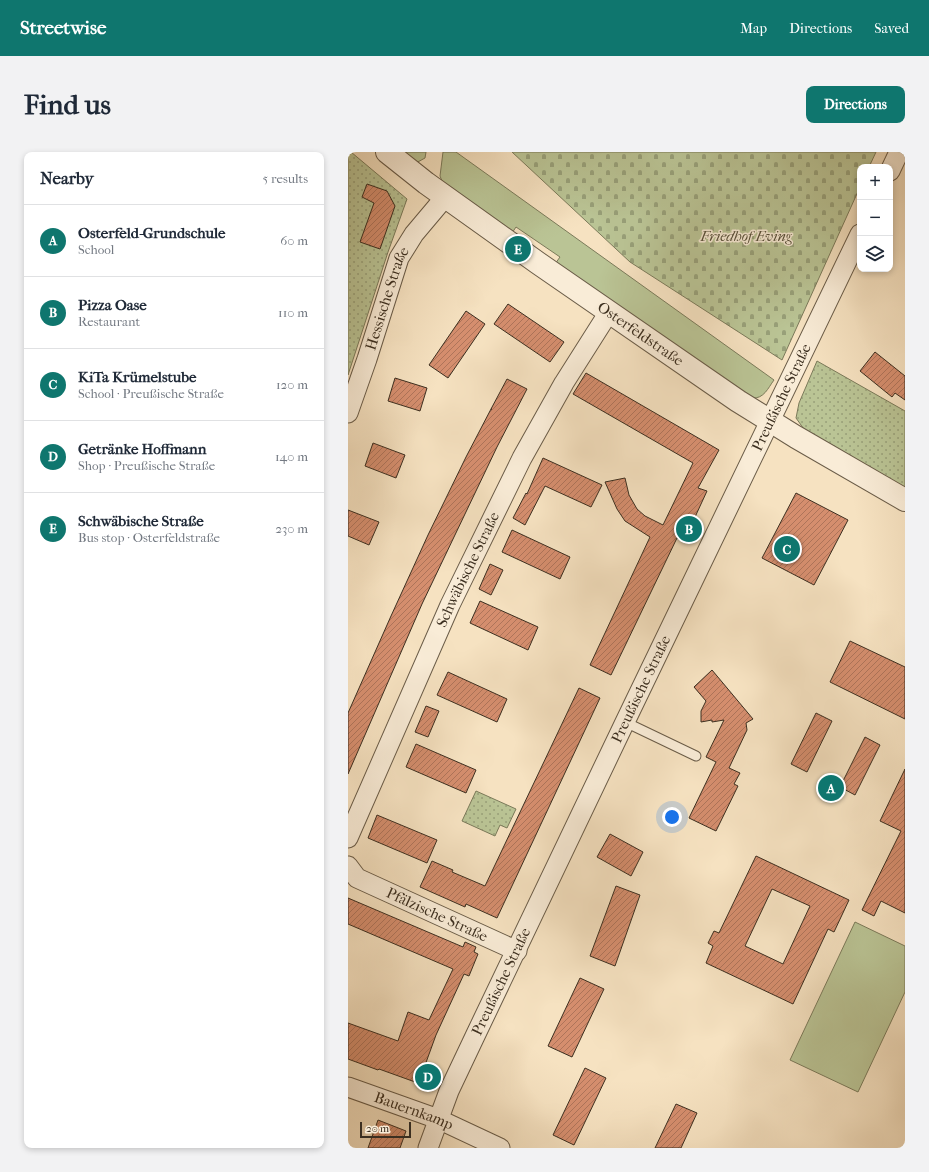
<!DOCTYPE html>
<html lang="en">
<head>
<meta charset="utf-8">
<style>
	body { margin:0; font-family:"IM FELL French Canon",serif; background:#f2f2f3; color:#1f2937 }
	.controls { position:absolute; right:12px; top:12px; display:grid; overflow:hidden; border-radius:8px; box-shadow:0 2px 6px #0003 }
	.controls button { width:36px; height:36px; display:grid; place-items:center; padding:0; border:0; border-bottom:1px solid #e0e1e3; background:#fff; color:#1f2937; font:20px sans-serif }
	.scale { position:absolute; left:12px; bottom:10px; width:51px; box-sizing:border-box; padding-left:4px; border:2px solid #3c2f20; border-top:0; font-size:11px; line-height:14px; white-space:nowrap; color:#3c2f20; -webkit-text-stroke:3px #f9ecd7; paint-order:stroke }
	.you { position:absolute; left:324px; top:665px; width:14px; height:14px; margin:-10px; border:3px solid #fff; border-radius:50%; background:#1a73e8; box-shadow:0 0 0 6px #1a73e833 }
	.badge { display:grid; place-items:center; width:26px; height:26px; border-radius:50%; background:#0f766e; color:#fff; font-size:13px; font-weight:700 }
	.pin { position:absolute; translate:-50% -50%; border:2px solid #fff; box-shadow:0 1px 4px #0006 }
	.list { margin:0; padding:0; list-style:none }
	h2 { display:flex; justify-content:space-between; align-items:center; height:52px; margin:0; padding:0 16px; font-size:17px }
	h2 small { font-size:13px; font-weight:400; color:#747a83 }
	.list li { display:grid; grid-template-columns:26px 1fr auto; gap:12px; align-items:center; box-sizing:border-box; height:72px; padding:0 16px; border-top:1px solid #e0e1e3 }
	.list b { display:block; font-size:15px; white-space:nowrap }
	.list p { margin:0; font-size:13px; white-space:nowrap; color:#747a83 }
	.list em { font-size:13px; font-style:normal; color:#747a83 }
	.icon { flex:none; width:22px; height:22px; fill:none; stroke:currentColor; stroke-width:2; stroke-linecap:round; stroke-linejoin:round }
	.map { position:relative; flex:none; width:557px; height:996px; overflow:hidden; border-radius:8px }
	header { display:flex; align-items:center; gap:24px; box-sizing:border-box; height:56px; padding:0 20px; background:#0f766e; color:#fff }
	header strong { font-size:19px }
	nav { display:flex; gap:22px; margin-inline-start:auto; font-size:14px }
	.intro { display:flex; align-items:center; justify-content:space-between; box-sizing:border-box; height:96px; padding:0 24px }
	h1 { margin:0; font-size:28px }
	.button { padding:10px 18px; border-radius:8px; background:#0f766e; color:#fff; font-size:14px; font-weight:700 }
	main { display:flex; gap:24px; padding:0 24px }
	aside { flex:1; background:#fff; border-radius:8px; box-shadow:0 2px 6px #0003 }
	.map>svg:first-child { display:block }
	.grass { fill:#bac495; stroke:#7b7a5a }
	.cemetery { fill:url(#cemetery-stones); stroke:#7b7a5a }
	.park { fill:url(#park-dots); stroke:#7b7a5a }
	.building { fill:url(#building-hatch); stroke:#3c2f20; fill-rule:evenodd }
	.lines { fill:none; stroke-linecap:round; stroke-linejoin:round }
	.service-casing { stroke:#6a5c48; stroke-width:11 }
	.minor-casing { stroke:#6a5c48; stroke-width:21 }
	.tertiary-casing { stroke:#6a5c48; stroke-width:24 }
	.service { stroke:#f9ecd7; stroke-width:9 }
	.minor { stroke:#f9ecd7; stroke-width:19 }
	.tertiary { stroke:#f9ecd7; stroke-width:22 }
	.labels { text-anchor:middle; stroke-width:3; stroke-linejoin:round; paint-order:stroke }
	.park-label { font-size:15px; font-style:italic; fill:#554d37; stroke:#f9ecd7 }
	.street-label { font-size:15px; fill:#3c2f20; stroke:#f9ecd7 }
</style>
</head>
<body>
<header>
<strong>Streetwise</strong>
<nav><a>Map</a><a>Directions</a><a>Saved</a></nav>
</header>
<div class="intro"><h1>Find us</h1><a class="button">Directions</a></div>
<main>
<aside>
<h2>Nearby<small>5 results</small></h2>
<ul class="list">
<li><span class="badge">A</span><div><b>Osterfeld-Grundschule</b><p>School</p></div><em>60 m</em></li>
<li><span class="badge">B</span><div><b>Pizza Oase</b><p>Restaurant</p></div><em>110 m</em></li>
<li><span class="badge">C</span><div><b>KiTa Krümelstube</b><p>School · Preußische Straße</p></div><em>120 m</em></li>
<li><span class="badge">D</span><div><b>Getränke Hoffmann</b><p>Shop · Preußische Straße</p></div><em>140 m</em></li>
<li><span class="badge">E</span><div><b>Schwäbische Straße</b><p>Bus stop · Osterfeldstraße</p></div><em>230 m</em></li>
</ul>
</aside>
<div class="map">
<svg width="557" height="996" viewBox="0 0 557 996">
	<defs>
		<pattern id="cemetery-stones" width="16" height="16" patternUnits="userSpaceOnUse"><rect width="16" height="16" fill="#bac495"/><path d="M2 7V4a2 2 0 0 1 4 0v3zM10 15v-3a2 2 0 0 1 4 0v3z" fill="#98a079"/></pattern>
		<pattern id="park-dots" width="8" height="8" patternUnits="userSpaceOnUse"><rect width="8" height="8" fill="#bac495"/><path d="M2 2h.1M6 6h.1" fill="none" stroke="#98a079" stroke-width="1.8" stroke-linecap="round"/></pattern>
		<pattern id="building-hatch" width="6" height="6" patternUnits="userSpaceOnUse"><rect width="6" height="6" fill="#d58e6e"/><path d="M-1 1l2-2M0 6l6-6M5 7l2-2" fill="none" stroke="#ae745a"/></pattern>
	</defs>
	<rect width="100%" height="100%" fill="#f6e2c1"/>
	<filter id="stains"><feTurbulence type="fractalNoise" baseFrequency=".005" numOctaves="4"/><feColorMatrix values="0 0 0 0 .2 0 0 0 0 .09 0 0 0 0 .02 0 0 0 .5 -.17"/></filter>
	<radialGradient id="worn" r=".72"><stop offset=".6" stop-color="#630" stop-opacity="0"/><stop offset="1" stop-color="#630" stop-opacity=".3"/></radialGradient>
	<!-- grass -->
	<g class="grass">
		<polygon points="54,0 78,0 77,6 68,11"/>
		<path d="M95 0H108L426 228C420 236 416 247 404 246L207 112 212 105 168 75 164 81 94 29 92 24Z"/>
		<polygon points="507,770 557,794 557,840 510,940 442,908"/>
	</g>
	<!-- cemetery -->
	<polygon class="cemetery" points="164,0 528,0 521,15 512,15 512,35 434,208 282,110"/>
	<!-- park -->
	<g class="park">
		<polygon points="0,0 3,0 59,47 40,100 0,223"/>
		<polygon points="469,209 557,259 557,336 458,280 448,266 451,251"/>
		<polygon points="128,639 168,657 159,676 152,673 147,684 114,669"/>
	</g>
	<!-- building -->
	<g class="building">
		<polygon points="19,32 39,39 47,54 32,97 12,90 26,51 14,45"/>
		<polygon points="160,152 216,190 202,210 146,172"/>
		<polygon points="118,159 137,172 100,226 81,213"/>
		<polygon points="527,200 557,224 557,248 547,241 544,245 512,219"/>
		<polygon points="238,221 371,298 350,336 359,339 336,389 329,386 263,523 242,513 302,385 277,369 269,357 257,330 277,326 281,343 289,357 297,364 315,373 345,311 225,242"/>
		<polygon points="47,226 79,236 72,259 40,249"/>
		<polygon points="159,227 179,237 149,295 74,452 0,622 0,561 43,464 80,383 118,305 143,257 144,257 143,257"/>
		<polygon points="25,291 57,303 48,326 17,314"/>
		<polygon points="195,306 254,333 243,355 197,334 177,373 165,366 178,341 179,342"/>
		<polygon points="448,341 500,368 466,433 414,406"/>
		<polygon points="0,358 31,370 21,393 0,384"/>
		<polygon points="164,378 222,405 212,427 154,400"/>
		<polygon points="142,412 155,418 143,443 131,437"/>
		<polygon points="132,449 190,475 180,498 122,471"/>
		<polygon points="502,489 557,515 557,567 482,530"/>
		<polygon points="364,518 405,567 398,571 399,578 381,616 392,621 386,632 390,634 368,679 341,666 368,610 358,605 376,568 364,570 364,568 353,570 353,559 358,549 346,535"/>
		<polygon points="100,520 159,547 149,570 89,543"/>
		<polygon points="231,536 252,546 149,766 118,752 117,755 72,735 84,709 105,718 104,720 137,734"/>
		<polygon points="78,554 91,559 80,585 67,580"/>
		<polygon points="468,561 484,569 459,620 443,612"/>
		<polygon points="517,585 532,593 507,643 492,635"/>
		<polygon points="68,592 128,618 118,641 58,615"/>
		<polygon points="557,617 557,761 533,749 526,764 514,758 553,679 532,669"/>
		<polygon points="29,663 89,688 79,711 20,686"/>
		<polygon points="262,682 295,700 283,724 249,705"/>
		<path d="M408 704 501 748 486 780 480 777 445 852 358 811 365 794 360 791 366 779 371 781ZM424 737 462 754 435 812 397 794Z"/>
		<polygon points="268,734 292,743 267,814 242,804"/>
		<polygon points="0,746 115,795 117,790 128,795 126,800 130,802 121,824 116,822 88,883 76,916 86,920 81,935 31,917 30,918 0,907 0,871 50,889 60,860 81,868 105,817 0,772"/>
		<polygon points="232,826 256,837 224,905 200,894"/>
		<polygon points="237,916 258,926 226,993 205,983"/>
		<polygon points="328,952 349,961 333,996 307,996"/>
		<polygon points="30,968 58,979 52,996 20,996"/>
	</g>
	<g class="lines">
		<!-- service casing -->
		<g class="service-casing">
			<polyline id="service" points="277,570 348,604"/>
		</g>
		<!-- minor casing -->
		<g class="minor-casing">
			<g id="minor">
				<polyline points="542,19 551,0"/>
				<path id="s1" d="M0 261 19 207 51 106 66 82 98 44"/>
				<path id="s2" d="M0 686 102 453 174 306 216 231 261 160"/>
				<path id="s3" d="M0 714 9 726 169 799"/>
				<path id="s4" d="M0 935 90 967 152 996"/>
				<path id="s5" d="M80 996 101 939 128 882 277 570 512 82"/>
			</g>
		</g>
		<!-- tertiary casing -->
		<g class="tertiary-casing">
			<g id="tertiary">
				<path id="s6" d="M39 0 78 31 190 111 390 249 448 285 557 348"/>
			</g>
		</g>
		<!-- service -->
		<use href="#service" class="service"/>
		<!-- minor -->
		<use href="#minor" class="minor"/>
		<!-- tertiary -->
		<use href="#tertiary" class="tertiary"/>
	</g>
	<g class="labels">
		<!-- park labels -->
		<g class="park-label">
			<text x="398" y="89">Friedhof Eving</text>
		</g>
		<!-- street labels -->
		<g class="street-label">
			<text dy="5" stroke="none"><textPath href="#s1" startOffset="121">Hessische Straße</textPath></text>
			<text dy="5" stroke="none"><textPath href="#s6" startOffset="312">Osterfeldstraße</textPath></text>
			<text dy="5" stroke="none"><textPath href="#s5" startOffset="830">Preußische Straße</textPath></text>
			<text dy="5" stroke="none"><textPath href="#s2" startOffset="294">Schwäbische Straße</textPath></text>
			<text dy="5" stroke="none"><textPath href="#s5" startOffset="506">Preußische Straße</textPath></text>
			<text dy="5" stroke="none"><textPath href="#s3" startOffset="103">Pfälzische Straße</textPath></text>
			<text dy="5" stroke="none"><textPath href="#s5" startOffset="182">Preußische Straße</textPath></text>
			<text dy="5" stroke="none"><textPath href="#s4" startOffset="70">Bauernkamp</textPath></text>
		</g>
	</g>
	<rect width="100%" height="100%" filter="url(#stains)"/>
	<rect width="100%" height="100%" fill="url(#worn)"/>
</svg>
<div class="controls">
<button>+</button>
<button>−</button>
<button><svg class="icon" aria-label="layers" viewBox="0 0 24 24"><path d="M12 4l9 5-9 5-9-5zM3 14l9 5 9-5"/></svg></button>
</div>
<div class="scale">20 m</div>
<div class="you"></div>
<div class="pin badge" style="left:483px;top:636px">A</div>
<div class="pin badge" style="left:341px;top:377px">B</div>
<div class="pin badge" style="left:439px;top:397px">C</div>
<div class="pin badge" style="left:80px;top:925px">D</div>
<div class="pin badge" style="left:170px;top:97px">E</div>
</div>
</main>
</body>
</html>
